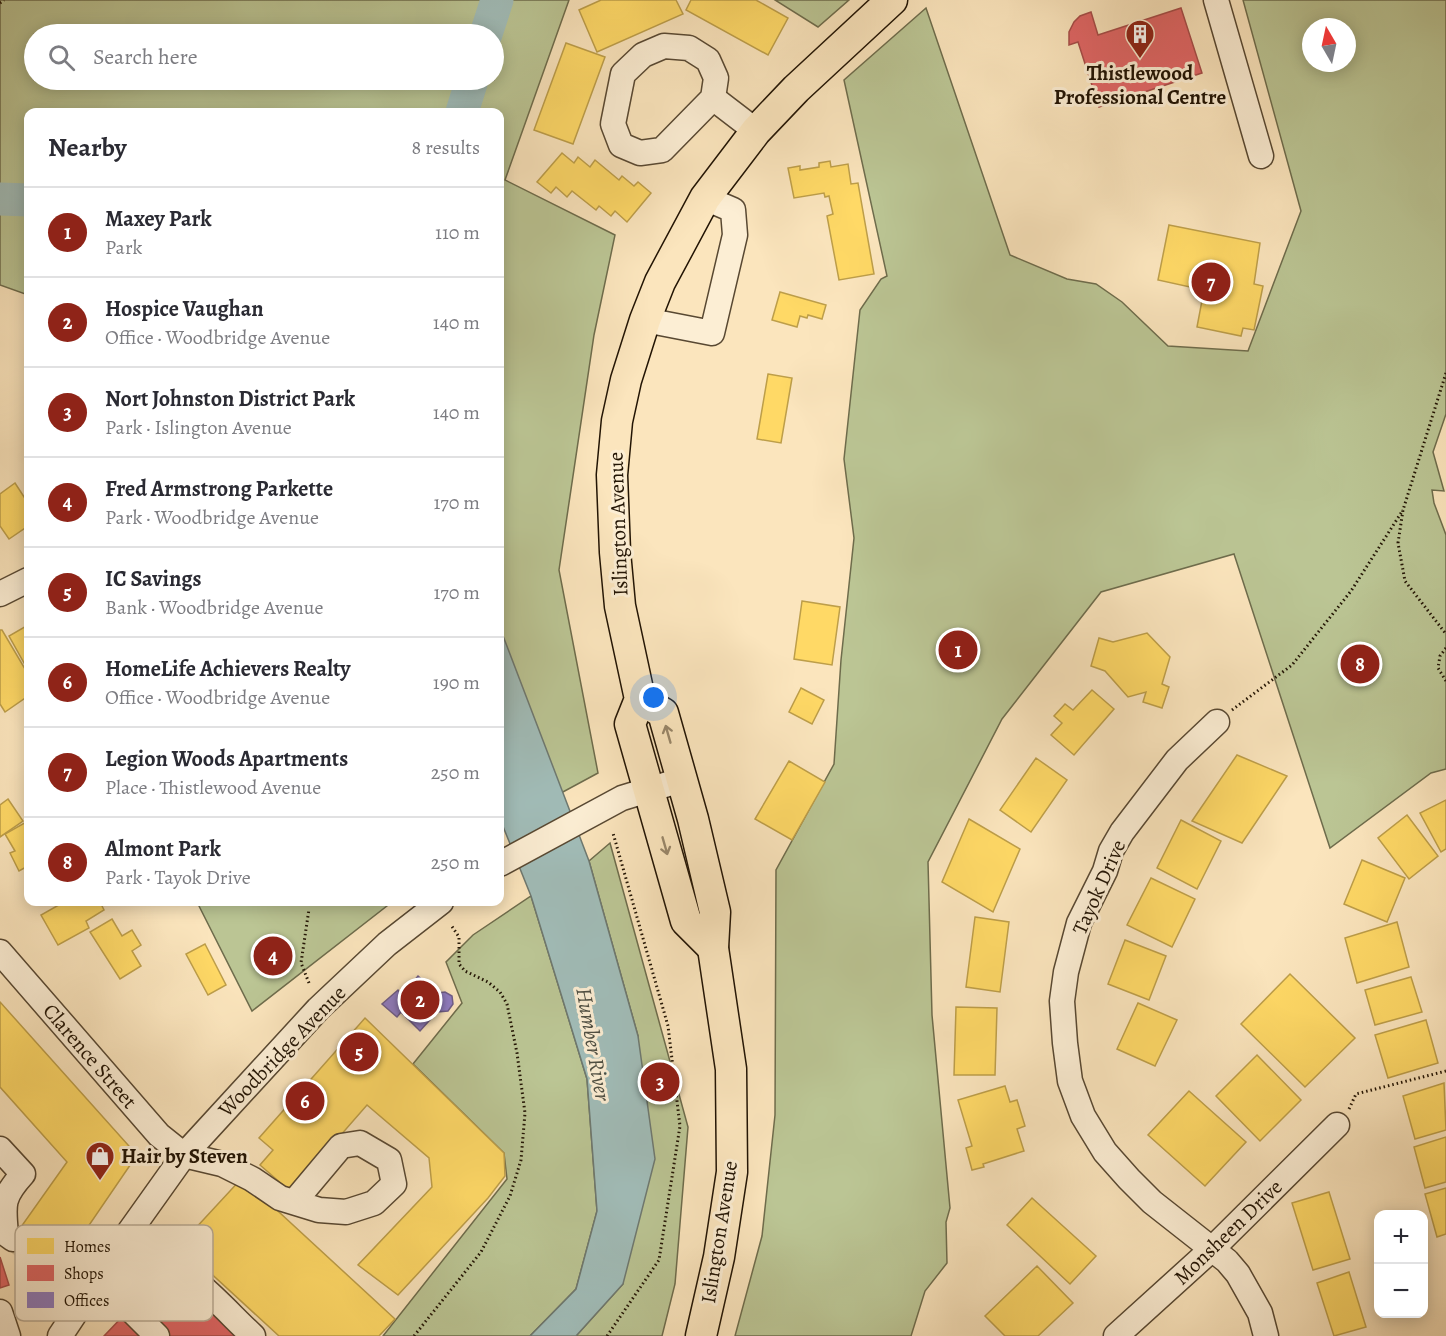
<!DOCTYPE html>
<html lang="en">
<head>
<meta charset="utf-8">
<style>
	body { margin:0; font-family:Alegreya,serif; background:#f2f2f3; color:#2b2b33 }
	.controls { position:absolute; right:18px; bottom:18px; display:grid; overflow:hidden; border-radius:12px; box-shadow:0 3px 15px #0003 }
	.controls button { width:54px; height:54px; display:grid; place-items:center; padding:0; border:0; border-bottom:2px solid #e1e1e2; background:#fff; color:#2b2b33; font:30px sans-serif }
	.compass { position:absolute; left:1302px; top:18px; width:54px; height:54px; border-radius:50%; background:#fff; box-shadow:0 3px 15px #0003; rotate:351deg }
	.you { position:absolute; left:654px; top:698px; width:21px; height:21px; margin:-15px; border:4px solid #fff; border-radius:50%; background:#1a73e8; box-shadow:0 0 0 9px #1a73e833 }
	.badge { display:grid; place-items:center; width:39px; height:39px; border-radius:50%; background:#8f2418; color:#fff; font-size:20px; font-weight:700 }
	.pin { position:absolute; translate:-50% -50%; border:3px solid #fff; box-shadow:0 2px 6px #0006 }
	.list { margin:0; padding:0; list-style:none }
	h2 { display:flex; justify-content:space-between; align-items:center; height:78px; margin:0; padding:0 24px; font-size:26px }
	h2 small { font-size:20px; font-weight:400; color:#7c7c81 }
	.list li { display:grid; grid-template-columns:39px 1fr auto; gap:18px; align-items:center; box-sizing:border-box; height:90px; padding:0 24px; border-top:2px solid #e1e1e2 }
	.list b { display:block; font-size:22px; white-space:nowrap }
	.list p { margin:0; font-size:20px; white-space:nowrap; color:#7c7c81 }
	.list em { font-size:20px; font-style:normal; color:#7c7c81 }
	.icon { flex:none; width:33px; height:33px; fill:none; stroke:currentColor; stroke-width:2; stroke-linecap:round; stroke-linejoin:round }
	.map { position:relative; flex:none; width:1446px; height:1336px; overflow:hidden }
	.search { position:absolute; background:#fff; box-shadow:0 3px 15px #0003; left:24px; top:24px; width:480px; height:66px; display:flex; align-items:center; gap:15px; box-sizing:border-box; padding:0 21px; border-radius:33px; color:#7c7c81; font-size:22px }
	.panel { position:absolute; background:#fff; box-shadow:0 3px 15px #0003; left:24px; top:108px; width:480px; height:798px; border-radius:12px }
	.map>svg:first-child { display:block }
	.green { fill:#bbc594; stroke:#6e6c4c; stroke-width:1.5; fill-rule:evenodd }
	.water { fill:#a1bdb9; stroke:#6e7971; stroke-width:1.5 }
	.homes { fill:#ffd966; stroke:#bd9e49; stroke-width:1.5 }
	.shops { fill:#e06666; stroke:#a74d49; stroke-width:1.5 }
	.offices { fill:#8e7cc3; stroke:#6e5d8a; stroke-width:1.5 }
	.lines { fill:none; stroke-linecap:round; stroke-linejoin:round }
	.river { stroke:#a1bdb9; stroke-width:33 }
	.minor-tunnel { stroke:#dac6a1; stroke-width:24; stroke-dasharray:24 12; stroke-linecap:butt }
	.minor-casing { stroke:#584832; stroke-width:27 }
	.major-casing { stroke:#221404; stroke-width:33 }
	.path { stroke:#221404; stroke-width:3; stroke-dasharray:1.5 3; stroke-linecap:butt }
	.minor { stroke:#fceed4; stroke-width:24 }
	.major { stroke:#fbe5bd; stroke-width:30 }
	.oneway { stroke:#99876a }
	.labels { text-anchor:middle; stroke-width:6; stroke-linejoin:round; paint-order:stroke }
	.poi-label { font-size:21px; font-weight:bold; fill:#221404; stroke:#fceed4 }
	.street-label { font-size:21px; fill:#221404; stroke:#fceed4 }
	.water-label { font-size:22px; font-style:italic; fill:#4e4f43; stroke:#fceed4 }
	.key { fill:#fceed4; stroke:#bbad96; stroke-width:1.5 }
	.key-label { font-size:16px; fill:#221404 }
</style>
</head>
<body>
<div class="map">
<svg width="1446" height="1336" viewBox="0 0 1446 1336">
	<rect width="100%" height="100%" fill="#fbe5bd"/>
	<filter id="stains"><feTurbulence type="fractalNoise" baseFrequency=".00333" numOctaves="4"/><feColorMatrix values="0 0 0 0 .2 0 0 0 0 .09 0 0 0 0 .02 0 0 0 .5 -.17"/></filter>
	<radialGradient id="worn" r=".72"><stop offset=".6" stop-color="#630" stop-opacity="0"/><stop offset="1" stop-color="#630" stop-opacity=".3"/></radialGradient>
	<!-- green -->
	<g class="green">
		<path d="M0 0H569L505 180 615 235 594 335 559 570 598 773 500 826V112H28V295L0 285ZM34 34H494V80H34Z"/>
		<polygon points="775,0 849,0 818,27"/>
		<path d="M1243 0H1446V414L1433 452 1444 491 1432 490 1434 503 1446 535V769L1431 773 1330 848 1234 554 1101 592 1002 719 928 862 932 1015 950 1208 946 1222 947 1263 925 1291 911 1336H735L762 1236 775 1115 776 870 834 764 841 660 854 538 844 459 860 310 881 279 887 276 844 80 926 8 1010 255 1067 279 1096 284 1122 302 1168 346 1248 351 1301 211ZM1311 27H1347V63H1311Z"/>
		<polygon points="610,843 688,1127 675,1284 662,1336 576,1336 623,1284 638,1036 589,861"/>
		<polygon points="531,896 587,1079 597,1211 576,1289 530,1336 383,1336 507,1179 504,1153 413,1064 462,1003 446,962 473,935"/>
		<polygon points="197,902 392,902 252,1011"/>
	</g>
	<!-- water -->
	<polygon class="water" points="500,628 589,861 638,1036 655,1159 623,1284 576,1336 530,1336 576,1289 597,1211 587,1079 531,896 500,819"/>
	<!-- homes -->
	<g class="homes">
		<polygon points="601,0 676,0 683,14 597,52 579,10"/>
		<polygon points="691,0 756,0 788,18 768,55 686,10"/>
		<polygon points="566,43 605,57 573,144 534,130"/>
		<polygon points="562,153 574,163 578,157 590,167 595,160 619,180 622,176 634,186 638,182 651,193 627,222 615,211 611,216 599,206 596,210 572,191 567,197 556,187 551,193 537,182"/>
		<polygon points="830,161 831,167 848,164 851,184 858,183 874,274 839,280 827,216 833,214 829,196 825,197 824,193 794,198 788,168 800,166 800,170 819,167 819,163"/>
		<polygon points="1169,225 1260,243 1254,284 1263,286 1254,330 1243,328 1241,336 1197,327 1204,290 1158,280"/>
		<polygon points="780,292 826,305 822,319 808,315 807,318 800,316 797,327 772,320"/>
		<polygon points="768,374 792,378 781,443 757,439"/>
		<polygon points="15,483 28,503 28,526 9,539 0,526 0,494"/>
		<polygon points="802,601 840,607 832,665 794,659"/>
		<polygon points="28,625 28,670 9,636"/>
		<polygon points="0,630 2,630 28,674 28,696 5,712 0,704"/>
		<polygon points="1147,633 1170,657 1162,684 1169,687 1162,708 1143,702 1146,692 1128,697 1105,671 1091,666 1099,638 1113,642"/>
		<polygon points="801,688 824,700 812,724 789,712"/>
		<polygon points="1092,690 1114,709 1074,755 1051,735 1062,723 1054,716 1065,704 1073,710"/>
		<polygon points="1237,755 1287,776 1242,843 1192,821"/>
		<polygon points="1036,758 1067,780 1031,832 1000,810"/>
		<polygon points="789,761 825,782 792,840 755,819"/>
		<polygon points="8,799 23,821 0,837 0,805"/>
		<polygon points="1446,800 1446,849 1441,852 1420,813"/>
		<polygon points="1407,815 1438,856 1409,879 1378,838"/>
		<polygon points="969,819 1020,849 993,912 942,882"/>
		<polygon points="1181,820 1221,841 1197,889 1157,868"/>
		<polygon points="28,821 28,866 19,871 10,853 15,851 5,834"/>
		<polygon points="1362,860 1405,878 1387,922 1344,904"/>
		<polygon points="1151,878 1195,899 1172,947 1127,925"/>
		<polygon points="64,902 100,902 104,910 86,921 89,928 58,945 41,915"/>
		<polygon points="975,917 1009,922 1000,992 966,987"/>
		<polygon points="112,919 122,936 132,930 141,945 132,951 141,966 120,979 90,932"/>
		<polygon points="1397,922 1409,967 1357,983 1345,938"/>
		<polygon points="1125,940 1166,956 1149,1000 1108,984"/>
		<polygon points="205,944 226,985 208,995 186,954"/>
		<polygon points="1290,974 1355,1038 1305,1087 1241,1024"/>
		<polygon points="1411,977 1422,1012 1375,1025 1365,990"/>
		<polygon points="0,1002 137,1155 55,1275 11,1241 67,1162 0,1087"/>
		<polygon points="1138,1003 1177,1020 1155,1066 1117,1049"/>
		<polygon points="956,1007 997,1008 995,1075 954,1075"/>
		<polygon points="365,1018 504,1153 505,1176 488,1198 398,1295 358,1265 432,1187 429,1158 367,1105 291,1192 260,1165 273,1150 259,1138"/>
		<polygon points="1426,1020 1438,1063 1388,1078 1375,1035"/>
		<polygon points="1257,1055 1301,1100 1260,1141 1216,1096"/>
		<polygon points="1444,1083 1446,1130 1415,1139 1403,1096"/>
		<polygon points="1005,1086 1010,1102 1017,1100 1025,1126 1017,1129 1024,1151 983,1164 984,1167 972,1170 966,1148 972,1146 958,1100"/>
		<polygon points="1189,1091 1246,1142 1205,1186 1148,1135"/>
		<polygon points="1446,1137 1446,1182 1425,1188 1414,1147"/>
		<polygon points="242,1178 395,1319 379,1336 279,1336 180,1245"/>
		<polygon points="1446,1188 1446,1234 1437,1237 1425,1194"/>
		<polygon points="1329,1192 1350,1259 1313,1270 1292,1203"/>
		<polygon points="1032,1198 1096,1256 1070,1284 1007,1225"/>
		<polygon points="1037,1266 1073,1303 1038,1336 1005,1336 985,1316"/>
		<polygon points="1349,1272 1366,1327 1334,1336 1317,1283"/>
	</g>
	<!-- shops -->
	<g class="shops">
		<polygon points="1181,8 1202,73 1099,107 1078,42 1069,45 1069,32 1074,22 1080,16 1091,12 1098,35"/>
		<polygon points="0,1257 9,1285 0,1288"/>
		<polygon points="190,1280 248,1336 163,1336 149,1322"/>
		<polygon points="126,1313 144,1336 104,1336"/>
	</g>
	<!-- offices -->
	<polygon class="offices" points="418,976 437,993 445,992 452,996 453,1004 448,1011 437,1012 420,1031 401,1012 397,1017 382,1004 398,990 402,995"/>
	<g class="lines">
		<!-- river -->
		<g class="river">
			<polyline points="486,34 497,0"/>
			<polyline points="462,112 472,80"/>
			<polyline points="0,199 28,200"/>
		</g>
		<!-- minor-tunnel -->
		<polyline class="minor-tunnel" points="13,1239 57,1272"/>
		<!-- minor casing -->
		<g class="minor-casing">
			<g id="minor">
				<polyline points="1216,0 1261,156"/>
				<polygon points="664,46 689,48 708,60 716,78 713,98 662,150 640,153 621,145 613,124 623,74 643,55"/>
				<polyline points="713,98 756,131"/>
				<polyline points="645,320 712,333 735,235 733,210 705,198"/>
				<polyline points="0,594 28,580"/>
				<polyline points="1217,722 1177,760 1122,832 1111,851 1105,871 1079,923 1066,972 1062,1001 1065,1043 1070,1081 1083,1116 1105,1152 1129,1179 1152,1202 1227,1261 1238,1274 1260,1313 1266,1336"/>
				<polyline points="500,864 622,798 681,780"/>
				<polyline points="0,952 159,1135 184,1155 222,1164 252,1179 280,1198 319,1210 346,1212 374,1203 394,1184 389,1160 360,1143 341,1146 294,1202"/>
				<path d="M0 1149 23 1174C2 1197 3 1204 6 1234L13 1239"/>
				<polyline points="127,1235 163,1261 131,1310"/>
				<path d="M163 1261C198 1277 225 1310 253 1336"/>
				<polyline points="57,1272 87,1296"/>
				<polyline points="95,1283 131,1310 157,1336"/>
				<polyline points="0,1312 8,1336"/>
				<polyline points="60,1336 127,1235 184,1155 318,1009 387,944 441,902"/>
				<polyline points="1116,1336 1212,1249 1337,1125"/>
			</g>
		</g>
		<!-- major casing -->
		<g class="major-casing">
			<g id="major">
				<polyline points="640,699 663,713 693,819 715,912 713,948 731,1069 732,1172 719,1257 701,1336"/>
				<polyline points="713,948 686,921 630,724 640,699 620,606 615,552 612,475 617,421 626,380 645,320 660,282 705,198 756,131 796,89 892,0"/>
			</g>
		</g>
		<!-- path -->
		<g class="path">
			<polyline points="0,3 4,0"/>
			<polyline points="1446,373 1403,510 1398,543 1405,581 1446,634"/>
			<polyline points="1446,648 1440,656 1438,668 1446,681"/>
			<polyline points="1232,710 1292,665 1351,591 1403,510"/>
			<polyline points="309,983 301,963 309,909"/>
			<polyline points="1349,1109 1356,1094 1446,1071"/>
			<polyline points="414,1336 481,1252 510,1196 521,1160 525,1113 517,1053 507,1004 500,992 488,982 465,971 459,964 459,937 451,925"/>
			<polyline points="607,1336 659,1260 680,1126 668,1026 613,833"/>
		</g>
		<!-- minor -->
		<use href="#minor" class="minor"/>
		<!-- major -->
		<use href="#major" class="major"/>
	</g>
	<!-- one-way arrows -->
	<defs><path id="oneway-shaft" d="M-6 0H5M1.5-3L5.5 0L1.5 3" fill="none" stroke-width="1.6" stroke-linecap="round" stroke-linejoin="round" transform="scale(1.5)"/></defs>
	<g class="oneway">
		<use href="#oneway-shaft" transform="translate(668 734) rotate(-106)"/>
		<use href="#oneway-shaft" transform="translate(665 846) rotate(74)"/>
	</g>
	<!-- icons -->
	<defs>
		<g id="building-pin" transform="scale(1.5)"><path d="M0 17L-7.5 6A9.5 9.5 0 1 1 7.5 6Z" fill="#8f2418" stroke="#fceed4"/><path d="M-4-6H4V6H1V3H-1V6H-4ZM-2.5-4.3h1.7v1.8h-1.7ZM.8-4.3h1.7v1.8H.8ZM-2.5-1h1.7V.8h-1.7ZM.8-1h1.7V.8H.8Z" fill="#fff"/></g>
		<g id="shop-pin" transform="scale(1.5)"><path d="M0 17L-7.5 6A9.5 9.5 0 1 1 7.5 6Z" fill="#8f2418" stroke="#fceed4"/><path d="M-5-2.5h2.3a2.7 3.5 0 0 1 5.4 0H5L5.5 6h-11ZM-1.5-2.5h3a1.5 2.3 0 0 0-3 0Z" fill="#fff"/></g>
	</defs>
	<g fill-rule="evenodd">
		<use href="#building-pin" x="1140" y="34"/>
		<use href="#shop-pin" x="100" y="1156"/>
	</g>
	<g class="labels">
		<!-- poi labels -->
		<g class="poi-label">
			<text x="1140" y="80">Thistlewood<tspan x="1140" dy="24">Professional Centre</tspan></text>
			<text x="121" y="1163" text-anchor="start">Hair by Steven</text>
		</g>
		<!-- street labels -->
		<g class="street-label">
			<text transform="translate(618 524) rotate(-92)" y="7">Islington Avenue</text>
			<text transform="translate(1099 887) rotate(-66)" y="7">Tayok Drive</text>
			<text transform="translate(282 1051) rotate(-46)" y="7">Woodbridge Avenue</text>
			<text transform="translate(90 1056) rotate(49)" y="7">Clarence Street</text>
			<text transform="translate(719 1232) rotate(-81)" y="7">Islington Avenue</text>
			<text transform="translate(1228 1232) rotate(-44)" y="7">Monsheen Drive</text>
		</g>
		<!-- water labels -->
		<g class="water-label">
			<text transform="translate(594 1044) rotate(80)" y="8">Humber River</text>
		</g>
	</g>
	<!-- legend -->
	<rect x="15" y="1225" width="198" height="96" rx="9" class="key"/>
	<rect x="27" y="1238" width="27" height="16" fill="#ffd966"/>
	<rect x="27" y="1265" width="27" height="16" fill="#e06666"/>
	<rect x="27" y="1292" width="27" height="16" fill="#8e7cc3"/>
	<g class="key-label">
		<text x="64" y="1252">Homes</text>
		<text x="64" y="1279">Shops</text>
		<text x="64" y="1306">Offices</text>
	</g>
	<rect width="100%" height="100%" filter="url(#stains)"/>
	<rect width="100%" height="100%" fill="url(#worn)"/>
</svg>
<div class="controls">
<button>+</button>
<button>−</button>
</div>
<svg class="compass" viewBox="-18 -18 36 36"><path d="M0-13l5 13h-10z" fill="#e53935"/><path d="M0 13l5-13h-10z" fill="#7c7c81"/></svg>
<div class="you"></div>
<div class="pin badge" style="left:958px;top:650px">1</div>
<div class="pin badge" style="left:420px;top:1000px">2</div>
<div class="pin badge" style="left:660px;top:1082px">3</div>
<div class="pin badge" style="left:273px;top:956px">4</div>
<div class="pin badge" style="left:359px;top:1052px">5</div>
<div class="pin badge" style="left:305px;top:1101px">6</div>
<div class="pin badge" style="left:1211px;top:282px">7</div>
<div class="pin badge" style="left:1360px;top:664px">8</div>
<div class="search"><svg class="icon" aria-label="search" viewBox="0 0 24 24"><circle cx="10" cy="10" r="6"/><path d="M15 15l6 6"/></svg>Search here</div>
<section class="panel">
<h2>Nearby<small>8 results</small></h2>
<ul class="list">
<li><span class="badge">1</span><div><b>Maxey Park</b><p>Park</p></div><em>110 m</em></li>
<li><span class="badge">2</span><div><b>Hospice Vaughan</b><p>Office · Woodbridge Avenue</p></div><em>140 m</em></li>
<li><span class="badge">3</span><div><b>Nort Johnston District Park</b><p>Park · Islington Avenue</p></div><em>140 m</em></li>
<li><span class="badge">4</span><div><b>Fred Armstrong Parkette</b><p>Park · Woodbridge Avenue</p></div><em>170 m</em></li>
<li><span class="badge">5</span><div><b>IC Savings</b><p>Bank · Woodbridge Avenue</p></div><em>170 m</em></li>
<li><span class="badge">6</span><div><b>HomeLife Achievers Realty</b><p>Office · Woodbridge Avenue</p></div><em>190 m</em></li>
<li><span class="badge">7</span><div><b>Legion Woods Apartments</b><p>Place · Thistlewood Avenue</p></div><em>250 m</em></li>
<li><span class="badge">8</span><div><b>Almont Park</b><p>Park · Tayok Drive</p></div><em>250 m</em></li>
</ul>
</section>
</div>
</body>
</html>
